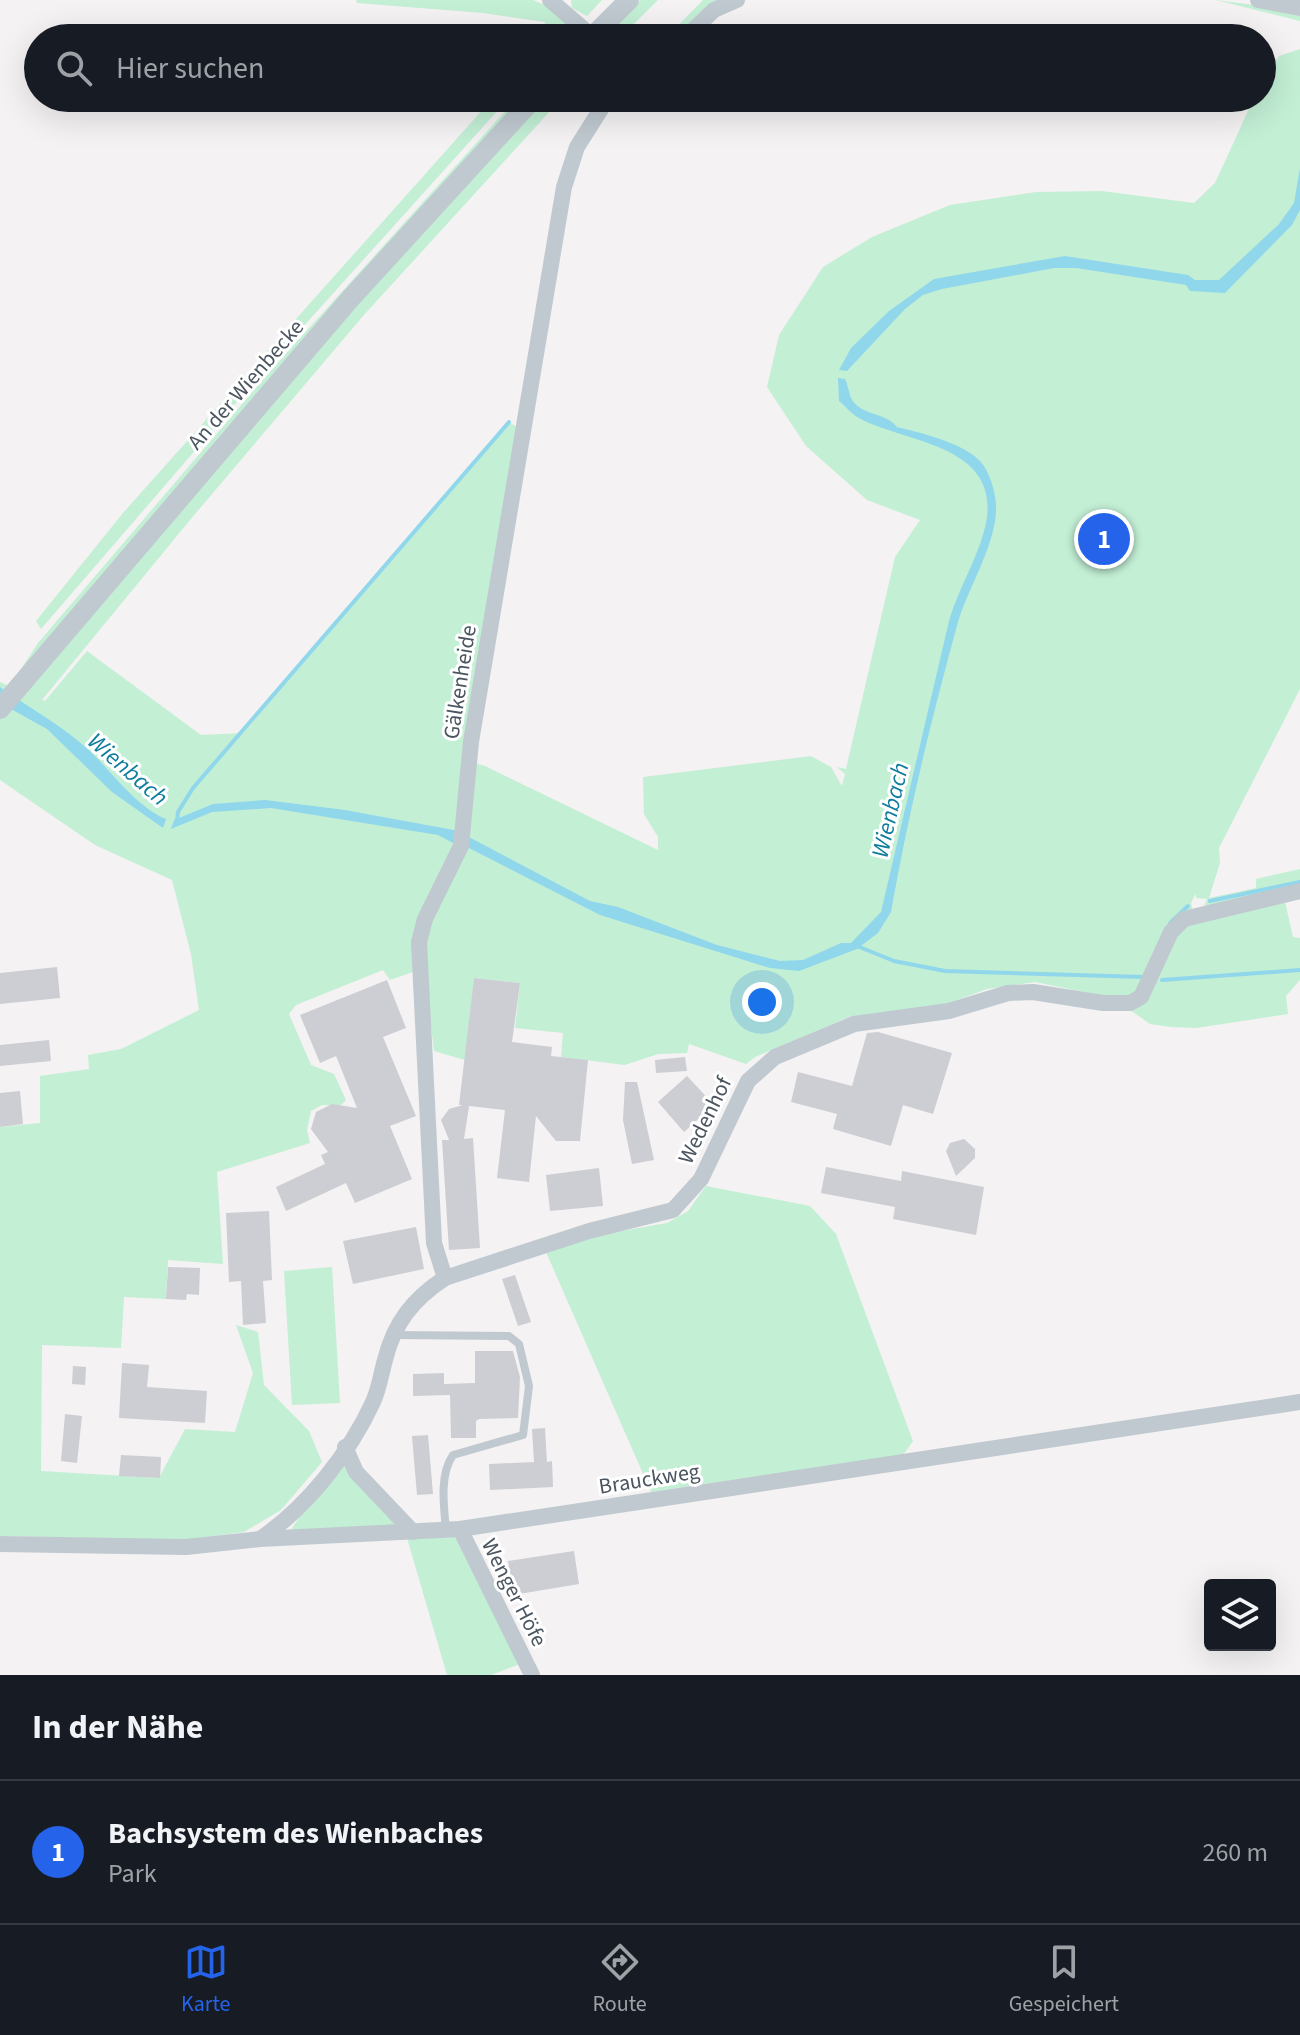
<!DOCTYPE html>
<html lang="de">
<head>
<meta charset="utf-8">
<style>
	body { margin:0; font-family:"Source Sans 3",sans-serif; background:#242831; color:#f1f3f6 }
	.controls { position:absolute; right:24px; bottom:24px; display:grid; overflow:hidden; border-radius:8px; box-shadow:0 8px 32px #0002 }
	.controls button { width:72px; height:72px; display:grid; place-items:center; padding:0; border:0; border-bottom:2px solid #363941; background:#171b24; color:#f1f3f6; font:40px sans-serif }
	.you { position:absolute; left:762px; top:1002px; width:28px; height:28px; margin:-20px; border:6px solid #fff; border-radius:50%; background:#1a73e8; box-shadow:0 0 0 12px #1a73e833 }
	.badge { display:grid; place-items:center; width:52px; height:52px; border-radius:50%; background:#2563eb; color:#fff; font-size:26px; font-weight:700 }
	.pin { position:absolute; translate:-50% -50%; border:4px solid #fff; box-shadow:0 2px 8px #0006 }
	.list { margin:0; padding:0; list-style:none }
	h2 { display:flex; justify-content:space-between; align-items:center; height:104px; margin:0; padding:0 32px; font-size:34px }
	h2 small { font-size:26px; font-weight:400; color:#9ea1a6 }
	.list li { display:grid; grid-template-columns:52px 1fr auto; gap:24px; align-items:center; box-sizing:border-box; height:144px; padding:0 32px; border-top:2px solid #363941 }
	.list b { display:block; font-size:30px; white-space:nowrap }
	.list p { margin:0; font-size:26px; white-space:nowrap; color:#9ea1a6 }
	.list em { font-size:26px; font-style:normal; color:#9ea1a6 }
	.icon { flex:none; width:44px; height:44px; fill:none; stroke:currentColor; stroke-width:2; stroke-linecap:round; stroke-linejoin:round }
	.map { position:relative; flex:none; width:1300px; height:1675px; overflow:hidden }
	.search { position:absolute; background:#171b24; box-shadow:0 8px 32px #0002; left:24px; right:24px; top:24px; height:88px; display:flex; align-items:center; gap:20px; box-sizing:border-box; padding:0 28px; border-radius:44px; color:#9ea1a6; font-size:30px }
	.sheet { height:248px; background:#171b24 }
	nav { display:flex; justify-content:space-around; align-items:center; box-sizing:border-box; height:112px; border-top:2px solid #363941; background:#171b24; font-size:22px; color:#9ea1a6 }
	nav a { display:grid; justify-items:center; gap:4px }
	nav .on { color:#2563eb }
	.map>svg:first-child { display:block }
	.green { fill:#c3efd5 }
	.water { fill:#91d7eb }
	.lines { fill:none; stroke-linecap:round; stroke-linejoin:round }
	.stream { stroke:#91d7eb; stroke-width:4 }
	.building { fill:#ccced4 }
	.service { stroke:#c0c9d0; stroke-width:8 }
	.minor { stroke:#c0c9d0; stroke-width:16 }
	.tertiary { stroke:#c0c9d0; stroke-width:20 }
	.labels { text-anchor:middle; stroke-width:6; stroke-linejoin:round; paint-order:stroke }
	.street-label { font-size:22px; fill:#4a555f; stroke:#fff }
	.water-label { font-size:24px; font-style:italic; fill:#0f7d9d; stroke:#fff }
</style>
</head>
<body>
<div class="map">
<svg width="1300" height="1675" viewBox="0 0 1300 1675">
	<rect width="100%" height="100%" fill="#f4f2f2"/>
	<!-- green -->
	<g class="green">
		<polygon points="356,0 533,0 549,7 573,30 566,38 543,38 545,22 483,13 357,3"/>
		<polygon points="571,0 602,0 587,16 572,8"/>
		<polygon points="640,0 658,0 624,34 626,38 611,38 612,29"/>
		<polygon points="703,0 720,0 681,38 666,38"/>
		<polygon points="1216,0 1300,11 1300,21"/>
		<polygon points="1300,49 1300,689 1219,848 1220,863 1209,898 1256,888 1256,879 1300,869 1300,887 1210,906 1204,905 1207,899 1196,898 1196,893 1191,903 1194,917 1285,902 1293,937 1300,938 1300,980 1286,996 1288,1014 1196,1028 1171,1027 1150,1024 1113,998 1035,982 987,989 935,1008 849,1017 755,1057 746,1064 689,1044 687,1053 658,1054 625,1065 561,1057 563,1033 515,1028 520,983 474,978 465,1060 434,1051 424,968 390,980 383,970 296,1005 289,1014 311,1065 334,1074 346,1100 341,1105 322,1105 311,1111 307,1130 310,1143 217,1172 223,1264 168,1260 166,1299 124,1297 121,1348 42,1345 41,1471 159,1478 185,1429 235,1432 253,1373 236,1325 258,1332 264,1385 309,1431 322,1462 281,1510 244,1532 184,1540 0,1536 0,1127 40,1123 40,1076 89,1069 88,1055 121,1049 199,1010 191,954 172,880 95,845 0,780 0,682 28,694 25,690 375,283 545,98 562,98 363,316 190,520 42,700 45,701 87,651 201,735 243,733 510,423 519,428 463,760 485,766 658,850 658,837 644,814 643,777 811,756 831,767 842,786 845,774 837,767 846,769 895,557 920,520 867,500 806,446 767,387 779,335 823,267 872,237 950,205 1036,192 1102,191 1194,203 1215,183 1254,98 1262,98 1262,82 1279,56"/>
		<polygon points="493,98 509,98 274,359 41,629 36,621 123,513"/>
		<polygon points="517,98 523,98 19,672 38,643 272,369"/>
		<polygon points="706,1186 810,1206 836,1234 913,1441 903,1455 651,1492 546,1252 604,1234 667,1223 688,1211"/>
		<polygon points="332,1267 340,1403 292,1405 284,1271"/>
		<polygon points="341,1453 401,1525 289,1533"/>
		<polygon points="455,1537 520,1664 491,1675 447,1675 407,1538"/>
	</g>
	<!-- water -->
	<g class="water">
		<polygon points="1300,168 1300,210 1292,225 1225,293 1190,291 1186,285 1076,268 1054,268 942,289 923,295 905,309 847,371 839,370 851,348 889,311 934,279 1065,256 1188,275 1195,280 1219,280 1279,224 1294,203"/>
		<path d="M838 378 845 379C848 385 849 393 851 398 860 416 886 412 897 427 921 433 970 444 984 466 992 479 997 498 996 513 993 550 969 586 958 622 932 716 908 815 891 912L878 933 857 949 799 971 770 968 600 915 465 846 467 836 590 901 618 907 717 945 780 961 803 960 841 943H851L881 912 949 621C959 586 982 552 987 517 996 443 903 443 857 417 851 413 845 406 839 401Z"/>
		<path d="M0 687C32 710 69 729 97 758 115 777 139 808 166 819L163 828 112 792 47 729 0 703Z"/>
		<polygon points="265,800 345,810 459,831 455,844 438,835 271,808 212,812 171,829 174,820 213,804"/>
	</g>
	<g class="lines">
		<!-- stream -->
		<g class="stream">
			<polyline points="177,821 178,812 193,788 509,422"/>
			<polyline points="1210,901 1300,882"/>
			<polyline points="1170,923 1188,906"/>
			<polyline points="857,946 894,961 945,971 1144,977"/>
			<polyline points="1162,980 1300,970"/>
		</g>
	</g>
	<!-- building -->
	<g class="building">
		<polygon points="57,967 60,998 0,1004 0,973"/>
		<polygon points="474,978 520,983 512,1042 552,1047 551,1056 588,1060 580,1141 556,1141 536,1116 529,1182 497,1178 505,1110 469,1106 464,1139 473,1138 480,1248 449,1250 442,1140 449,1140 441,1120 449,1109 463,1105 459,1105"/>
		<polygon points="387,980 406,1028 383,1037 416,1116 390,1126 412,1179 355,1203 346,1183 286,1211 276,1187 325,1164 321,1155 328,1152 311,1129 316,1112 332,1104 357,1108 336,1056 320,1063 300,1015"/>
		<polygon points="878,1032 952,1053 933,1114 903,1105 891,1146 833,1129 837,1114 791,1102 798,1072 852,1086 867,1033"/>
		<polygon points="49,1040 51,1061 0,1066 0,1045"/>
		<polygon points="685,1057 687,1071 656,1073 655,1060"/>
		<polygon points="687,1076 714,1105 684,1132 658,1102"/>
		<polygon points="625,1082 637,1082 654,1160 632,1164 623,1120"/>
		<polygon points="20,1091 23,1124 0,1127 0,1093"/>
		<polygon points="964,1139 975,1149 975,1158 956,1176 946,1151 950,1143"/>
		<polygon points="826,1167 901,1181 902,1171 984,1187 976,1235 893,1219 895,1207 821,1193"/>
		<polygon points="599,1168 603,1206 550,1211 546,1175"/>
		<polygon points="269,1211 272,1280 263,1281 266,1323 243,1325 241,1281 229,1282 226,1213"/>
		<polygon points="416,1227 424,1269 353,1284 343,1241"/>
		<polygon points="168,1267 200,1268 199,1295 187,1294 186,1300 166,1299"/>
		<polygon points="515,1275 531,1322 518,1326 502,1279"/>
		<polygon points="475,1351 513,1351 520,1377 518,1418 479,1419 476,1421 476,1438 451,1438 450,1395 413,1396 413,1374 444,1373 444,1384 475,1383"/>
		<polygon points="122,1363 149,1365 147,1387 207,1391 205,1423 119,1418"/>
		<polygon points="73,1366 86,1367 85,1385 72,1384"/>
		<polygon points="65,1414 82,1416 77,1463 61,1461"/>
		<polygon points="545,1428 547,1462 552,1461 553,1487 490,1490 489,1464 534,1462 532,1429"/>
		<polygon points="428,1435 433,1494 417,1495 412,1436"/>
		<polygon points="121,1455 161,1457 160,1478 119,1476"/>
		<polygon points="574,1551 579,1584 513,1595 508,1561"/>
	</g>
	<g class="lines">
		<!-- service -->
		<path class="service" d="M393 1335 509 1336 519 1344 529 1386 523 1435 453 1455C439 1475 444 1507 446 1530"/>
		<!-- minor -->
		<g class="minor">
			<polyline points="550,0 594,38"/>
			<polyline points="1258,0 1300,8"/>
			<polyline points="685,38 714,10 737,0"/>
			<polyline points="445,1278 434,1243 419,942 425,919 461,846 471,742 564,187 577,147 608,98"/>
			<polyline points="345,1447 356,1472 413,1532"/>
			<polyline points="460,1529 532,1675"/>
			<path d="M260 1539C307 1507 349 1454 373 1402 379 1389 381 1374 385 1360 394 1323 413 1299 445 1278L589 1231 673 1210 701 1179 748 1081 775 1057 854 1024 949 1011 1008 993 1033 992 1103 1003H1130L1141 997 1171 932 1184 919 1300 891"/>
			<polyline points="0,1544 186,1547 260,1539 460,1529 1300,1402"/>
		</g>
		<!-- tertiary -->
		<g class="tertiary">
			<polyline points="591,38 629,0"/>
			<polyline points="0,709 350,299 534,98"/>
		</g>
	</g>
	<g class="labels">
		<!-- street labels -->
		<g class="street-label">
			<text transform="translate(245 384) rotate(-49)" y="8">An der Wienbecke</text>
			<text transform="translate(459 682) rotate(-81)" y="8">Gälkenheide</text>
			<text transform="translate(704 1120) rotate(-64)" y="8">Wedenhof</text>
			<text transform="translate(649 1478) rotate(-9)" y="8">Brauckweg</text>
			<text transform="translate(515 1592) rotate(63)" y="8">Wenger Höfe</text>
		</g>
		<!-- water labels -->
		<g class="water-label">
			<text transform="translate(128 769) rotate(41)" y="8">Wienbach</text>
			<text transform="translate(890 810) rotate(-77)" y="8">Wienbach</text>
		</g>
	</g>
</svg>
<div class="controls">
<button><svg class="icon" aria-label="layers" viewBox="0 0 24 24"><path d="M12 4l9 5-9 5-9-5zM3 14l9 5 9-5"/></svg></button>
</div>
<div class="you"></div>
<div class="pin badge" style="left:1104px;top:539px">1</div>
<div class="search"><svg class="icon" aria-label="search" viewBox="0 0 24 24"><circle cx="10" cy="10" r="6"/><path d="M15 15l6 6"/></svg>Hier suchen</div>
</div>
<section class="sheet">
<h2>In der Nähe<small></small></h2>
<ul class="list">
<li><span class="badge">1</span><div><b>Bachsystem des Wienbaches</b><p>Park</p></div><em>260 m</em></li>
</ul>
</section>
<nav>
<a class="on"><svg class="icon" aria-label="map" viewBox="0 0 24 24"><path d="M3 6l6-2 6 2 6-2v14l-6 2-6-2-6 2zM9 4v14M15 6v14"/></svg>Karte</a>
<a><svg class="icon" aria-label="directions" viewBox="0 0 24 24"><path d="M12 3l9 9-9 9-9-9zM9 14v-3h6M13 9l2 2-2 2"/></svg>Route</a>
<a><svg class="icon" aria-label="saved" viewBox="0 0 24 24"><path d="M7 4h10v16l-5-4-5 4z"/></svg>Gespeichert</a>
</nav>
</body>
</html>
